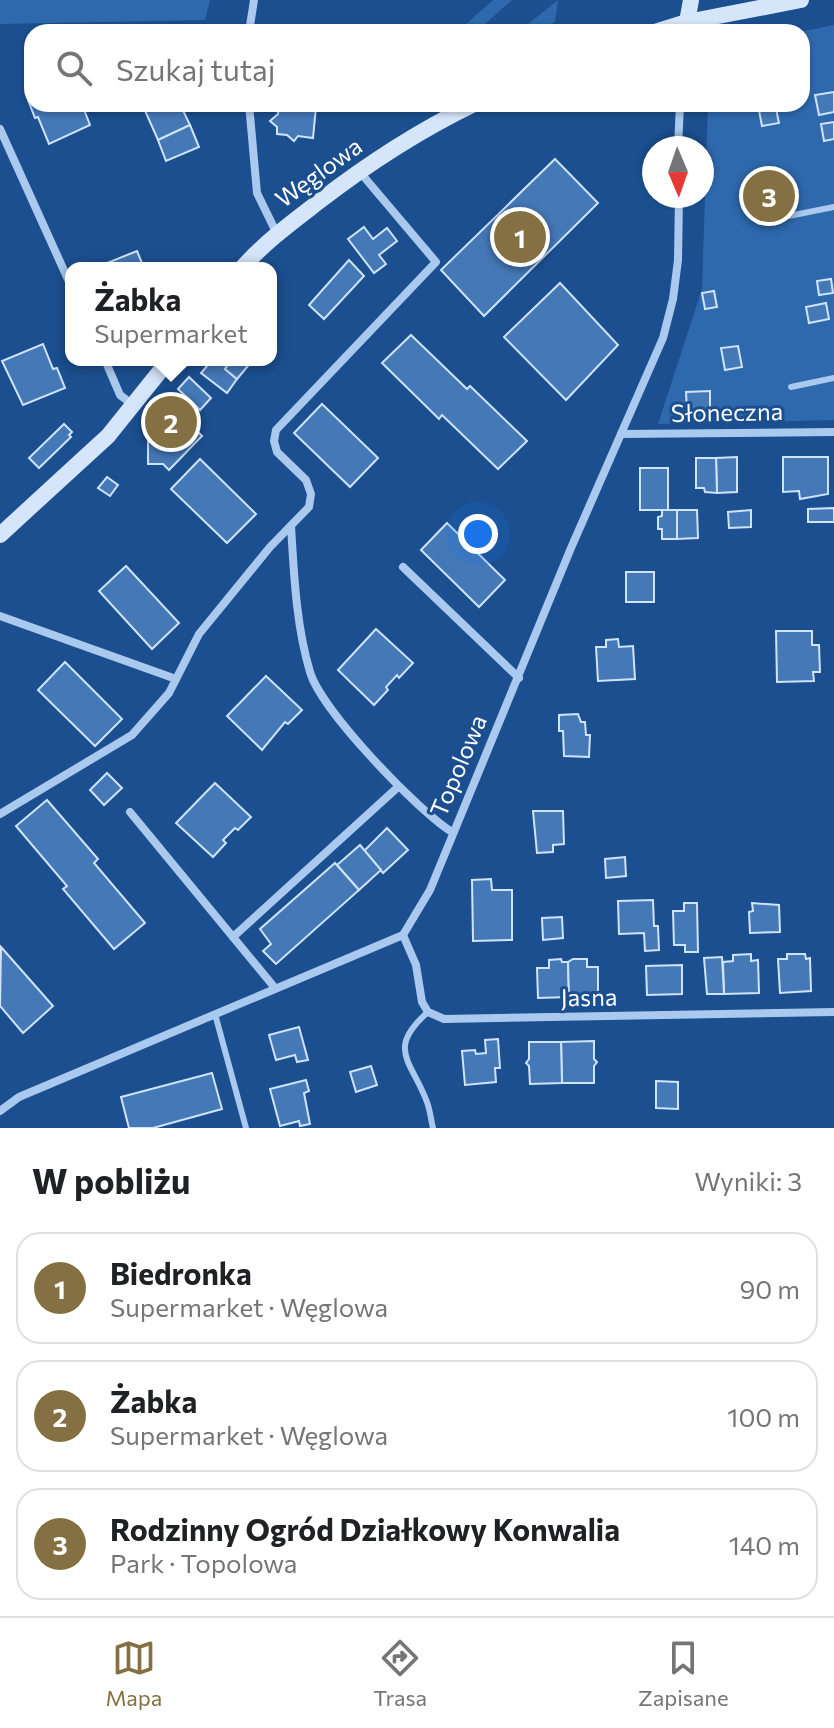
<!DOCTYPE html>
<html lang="pl">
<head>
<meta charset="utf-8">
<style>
	body { margin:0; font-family:Commissioner,sans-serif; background:#f6f6f6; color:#202124 }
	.compass { position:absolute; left:642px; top:136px; width:72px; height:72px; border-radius:50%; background:#fff; box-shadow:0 2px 6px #0004; rotate:178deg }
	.you { position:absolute; left:478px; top:534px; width:28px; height:28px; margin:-20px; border:6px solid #fff; border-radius:50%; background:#1a73e8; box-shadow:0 0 0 12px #1a73e833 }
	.badge { display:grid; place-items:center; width:52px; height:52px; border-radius:50%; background:#847042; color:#fff; font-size:26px; font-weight:700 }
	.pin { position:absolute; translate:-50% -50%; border:4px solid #fff; box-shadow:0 2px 8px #0006 }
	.popup { position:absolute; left:65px; top:262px; width:212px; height:104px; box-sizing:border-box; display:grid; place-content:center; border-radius:16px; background:#fff; filter:drop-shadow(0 2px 6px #0005); font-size:26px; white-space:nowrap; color:#757577 }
	.popup b { font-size:30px; color:#202124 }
	.popup::after { content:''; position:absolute; left:50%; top:100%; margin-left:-16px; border:16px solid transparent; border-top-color:#fff }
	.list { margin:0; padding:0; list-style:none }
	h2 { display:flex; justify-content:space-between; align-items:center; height:104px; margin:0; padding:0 32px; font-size:34px }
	h2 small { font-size:26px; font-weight:400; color:#757577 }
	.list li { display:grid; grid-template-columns:52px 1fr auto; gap:24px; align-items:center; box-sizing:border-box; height:112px; margin:0 16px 16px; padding:0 16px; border:2px solid #e0e0e0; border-radius:24px }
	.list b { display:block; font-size:30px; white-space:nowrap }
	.list p { margin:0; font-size:26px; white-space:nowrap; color:#757577 }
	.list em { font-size:26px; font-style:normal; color:#757577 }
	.icon { flex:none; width:44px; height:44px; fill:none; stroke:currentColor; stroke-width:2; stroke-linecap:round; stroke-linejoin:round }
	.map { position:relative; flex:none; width:834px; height:1128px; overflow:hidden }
	.search { position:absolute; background:#fff; box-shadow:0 2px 6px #0004; left:24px; right:24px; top:24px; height:88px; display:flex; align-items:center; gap:20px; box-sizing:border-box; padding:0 28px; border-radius:24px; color:#757577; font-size:30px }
	.sheet { height:488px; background:#fff }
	nav { display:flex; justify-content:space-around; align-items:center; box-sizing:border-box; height:112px; border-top:2px solid #e0e0e0; background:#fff; font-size:22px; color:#757577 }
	nav a { display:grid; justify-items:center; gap:4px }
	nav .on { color:#847042 }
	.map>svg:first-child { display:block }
	.green { fill:#2e69ad }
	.building { fill:#4478b7; stroke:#cfe3fa; stroke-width:2 }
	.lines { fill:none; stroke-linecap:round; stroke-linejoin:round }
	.lane { stroke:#a9c9ee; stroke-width:6 }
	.street { stroke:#a9c9ee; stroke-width:8 }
	.secondary { stroke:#d6e6fa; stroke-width:16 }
	.labels { text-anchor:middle; stroke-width:6; stroke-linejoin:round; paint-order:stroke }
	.street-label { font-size:24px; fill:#fff; stroke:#1b4f8f }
</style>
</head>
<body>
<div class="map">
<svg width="834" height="1128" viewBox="0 0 834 1128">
	<rect width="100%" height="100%" fill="#1b4f8f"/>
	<!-- green -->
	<g class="green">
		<polygon points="0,0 210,0 205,20 0,24"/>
		<polygon points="493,0 512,0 476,32 457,32"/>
		<polygon points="558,0 555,22 538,32 518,32"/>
		<polygon points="834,25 834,420 658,424 702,289 708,104 802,104 802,32 799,32"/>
	</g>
	<!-- building -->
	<g class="building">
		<polygon points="834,92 834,112 819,115 815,95"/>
		<polygon points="32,98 32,104 79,104 83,107 90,125 49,144 38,117 35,118 28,100"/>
		<polygon points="142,104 180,104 190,125 158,140"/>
		<polygon points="279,104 325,104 324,107 316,107 313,138 298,136 294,141 287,135 277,134 277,127 270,121 278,114"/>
		<polygon points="775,104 779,123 762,126 758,105"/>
		<polygon points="834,122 834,139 824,141 821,124"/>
		<polygon points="190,125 199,147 166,161 158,140"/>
		<polygon points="555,159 598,203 484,316 441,270"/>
		<polygon points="364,227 373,239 387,228 397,241 379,255 386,264 374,273 348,239"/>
		<polygon points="137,251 144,268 98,268 97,267"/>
		<polygon points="349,260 364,276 324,319 309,305"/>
		<polygon points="831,279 833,293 819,295 817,281"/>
		<polygon points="560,283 618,345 566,400 504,337"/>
		<polygon points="714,291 717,307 705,309 702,293"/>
		<polygon points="826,303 829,319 809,323 806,307"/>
		<polygon points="411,335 467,389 470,386 527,441 498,469 442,415 439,419 382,363"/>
		<polygon points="43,344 53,369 57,368 65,388 23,405 2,361"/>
		<polygon points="738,346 742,367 725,370 721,348"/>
		<polygon points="212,360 232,360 225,369 237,379 227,393 201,373"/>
		<polygon points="232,360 253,360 237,379 225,369"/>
		<polygon points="189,377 211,398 200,410 178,389"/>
		<polygon points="710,391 710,409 687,411 686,392"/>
		<polygon points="322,404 378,458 350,487 294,433"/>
		<polygon points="177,410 202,436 169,470 163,464 148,464 148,439"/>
		<polygon points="64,424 72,432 69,435 71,437 39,468 29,458"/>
		<polygon points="737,457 737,492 717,493 716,458"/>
		<polygon points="783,457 828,457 828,494 800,499 799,491 783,492"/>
		<polygon points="696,458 716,458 717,493 705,492 704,488 696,488"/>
		<polygon points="200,459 256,514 227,543 171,489"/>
		<rect x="640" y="468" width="28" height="42"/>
		<polygon points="107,477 118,485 110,496 98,488"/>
		<polygon points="834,508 834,522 808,522 808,509"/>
		<polygon points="662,510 677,510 677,539 662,539 662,529 658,529 658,517 662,516"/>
		<polygon points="677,510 697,510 698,538 677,539"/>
		<polygon points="751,510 751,527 729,528 728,512"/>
		<polygon points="447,523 505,580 479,607 421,550"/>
		<polygon points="126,566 179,623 152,649 99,591"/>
		<rect x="626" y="572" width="28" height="30"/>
		<polygon points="376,629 413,663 399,678 397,675 386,687 388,690 374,705 338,670"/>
		<polygon points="776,631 812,631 812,645 819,645 820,672 813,672 814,681 777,682"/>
		<polygon points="618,639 619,647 633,646 635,679 598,681 596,647 606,647 606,640"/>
		<polygon points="65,662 122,719 95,746 38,690"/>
		<polygon points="266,676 302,710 288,724 285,722 262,750 227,716"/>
		<polygon points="578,714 581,722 585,722 586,735 590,735 589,757 564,756 563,731 559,731 559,715"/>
		<polygon points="107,773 122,788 104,805 90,790"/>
		<polygon points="215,783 251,817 238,830 235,828 223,840 226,843 213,857 176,823"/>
		<polygon points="47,800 98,859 94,863 145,923 114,949 63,889 67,886 16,826"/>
		<polygon points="533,811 563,811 564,844 553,845 553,852 537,853"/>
		<polygon points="387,828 408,850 383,873 364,851"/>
		<polygon points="360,845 381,870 359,890 337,865"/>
		<polygon points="625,857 626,876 606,878 605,859"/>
		<polygon points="335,863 359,890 276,964 263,951 271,944 260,929"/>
		<polygon points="491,879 492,890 512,890 512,940 473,941 472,880"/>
		<polygon points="653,900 654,926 658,926 659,950 645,951 644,933 619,934 618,901"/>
		<polygon points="684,903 697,903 698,952 685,952 685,945 674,945 673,911 684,911"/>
		<polygon points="752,903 779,905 780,932 750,933 749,912 753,911"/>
		<polygon points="562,917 563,938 543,940 542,918"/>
		<polygon points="1,947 53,1006 23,1033 0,1006"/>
		<polygon points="751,954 751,961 758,960 759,993 724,994 723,962 733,961 733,955"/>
		<polygon points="787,954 805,954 806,959 810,958 811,991 780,993 778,959 787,959"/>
		<polygon points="722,957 724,994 707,994 704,958"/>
		<polygon points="561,959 562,962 568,962 569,997 538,998 537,968 549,968 549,960"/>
		<polygon points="573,959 587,959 587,967 598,967 598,996 569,997 568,962"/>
		<polygon points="682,965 682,994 647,995 646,966"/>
		<polygon points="299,1027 308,1060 297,1062 295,1055 276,1060 269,1035"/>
		<polygon points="498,1039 500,1068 495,1068 496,1082 465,1085 462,1051 475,1050 476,1054 486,1053 485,1040"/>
		<polygon points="594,1041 594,1059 597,1062 594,1066 594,1083 562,1083 561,1042"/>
		<polygon points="529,1042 561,1042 562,1083 530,1084 529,1066 526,1063 529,1059"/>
		<polygon points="371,1066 377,1085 356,1092 350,1072"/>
		<polygon points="212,1073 222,1109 153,1128 129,1128 121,1097"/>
		<polygon points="306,1080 309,1091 304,1093 310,1124 300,1126 299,1121 280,1126 270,1089"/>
		<polygon points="656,1081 678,1082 678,1109 656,1108"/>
	</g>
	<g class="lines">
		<!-- lane -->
		<g class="lane">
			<polyline points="759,222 834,207"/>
			<polyline points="791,387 834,378"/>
			<path d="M428 1012C386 1049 411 1060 427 1102 430 1110 431 1120 433 1128"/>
			<polyline points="215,1014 246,1128"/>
		</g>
		<!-- street -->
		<g class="street">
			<polyline points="249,32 254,0"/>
			<polyline points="249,104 257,193 277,234"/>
			<polyline points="0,129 71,286"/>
			<polyline points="678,148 680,104"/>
			<polyline points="105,360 120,395 133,405"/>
			<polyline points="621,434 834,432"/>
			<path d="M291 526C294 574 296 625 310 672 321 710 418 811 452 832"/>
			<polyline points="403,567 519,678"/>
			<polyline points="0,616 176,679"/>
			<polyline points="130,812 275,988"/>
			<polyline points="0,814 132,735 169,693 199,634 270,547 309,507 311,494 306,480 277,452 274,441 276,430 436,262 359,171"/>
			<polyline points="403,935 416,965 422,1002 428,1012 444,1019 834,1012"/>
			<polyline points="233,937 398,787"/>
			<polyline points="0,1111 19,1097 403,935 430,890 571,548 663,338 673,299 678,260 679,196"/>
		</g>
		<!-- secondary -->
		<g class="secondary">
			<polyline points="687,22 691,0"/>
			<polyline points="655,32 687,22 801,0"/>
			<path d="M242 268C264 243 291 223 317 203 366 165 418 131 474 104"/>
			<polyline points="0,535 108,436 169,360"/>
		</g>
	</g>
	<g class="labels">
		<!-- street labels -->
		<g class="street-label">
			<text transform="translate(319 173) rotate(-36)" y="8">Węglowa</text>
			<text transform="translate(727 413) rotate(-1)" y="8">Słoneczna</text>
			<text transform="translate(459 766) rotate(-67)" y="8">Topolowa</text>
			<text transform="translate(589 998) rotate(-1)" y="8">Jasna</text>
		</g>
	</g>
</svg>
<svg class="compass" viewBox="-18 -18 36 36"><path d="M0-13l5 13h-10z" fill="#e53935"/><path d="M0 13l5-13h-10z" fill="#757577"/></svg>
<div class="you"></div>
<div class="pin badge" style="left:520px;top:237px">1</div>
<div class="pin badge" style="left:171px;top:422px">2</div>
<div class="popup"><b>Żabka</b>Supermarket</div>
<div class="pin badge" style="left:769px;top:196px">3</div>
<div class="search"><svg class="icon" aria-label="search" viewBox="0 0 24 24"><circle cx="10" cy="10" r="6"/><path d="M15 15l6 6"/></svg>Szukaj tutaj</div>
</div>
<section class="sheet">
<h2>W pobliżu<small>Wyniki: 3</small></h2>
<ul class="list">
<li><span class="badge">1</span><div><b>Biedronka</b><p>Supermarket · Węglowa</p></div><em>90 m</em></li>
<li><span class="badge">2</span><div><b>Żabka</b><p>Supermarket · Węglowa</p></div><em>100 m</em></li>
<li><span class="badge">3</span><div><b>Rodzinny Ogród Działkowy Konwalia</b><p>Park · Topolowa</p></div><em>140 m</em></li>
</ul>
</section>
<nav>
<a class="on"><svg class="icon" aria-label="map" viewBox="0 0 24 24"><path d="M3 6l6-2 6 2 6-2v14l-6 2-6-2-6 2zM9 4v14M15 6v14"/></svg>Mapa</a>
<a><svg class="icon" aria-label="directions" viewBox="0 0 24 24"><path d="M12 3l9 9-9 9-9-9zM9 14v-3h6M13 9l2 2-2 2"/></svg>Trasa</a>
<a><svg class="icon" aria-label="saved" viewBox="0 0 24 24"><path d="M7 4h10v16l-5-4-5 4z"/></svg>Zapisane</a>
</nav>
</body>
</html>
